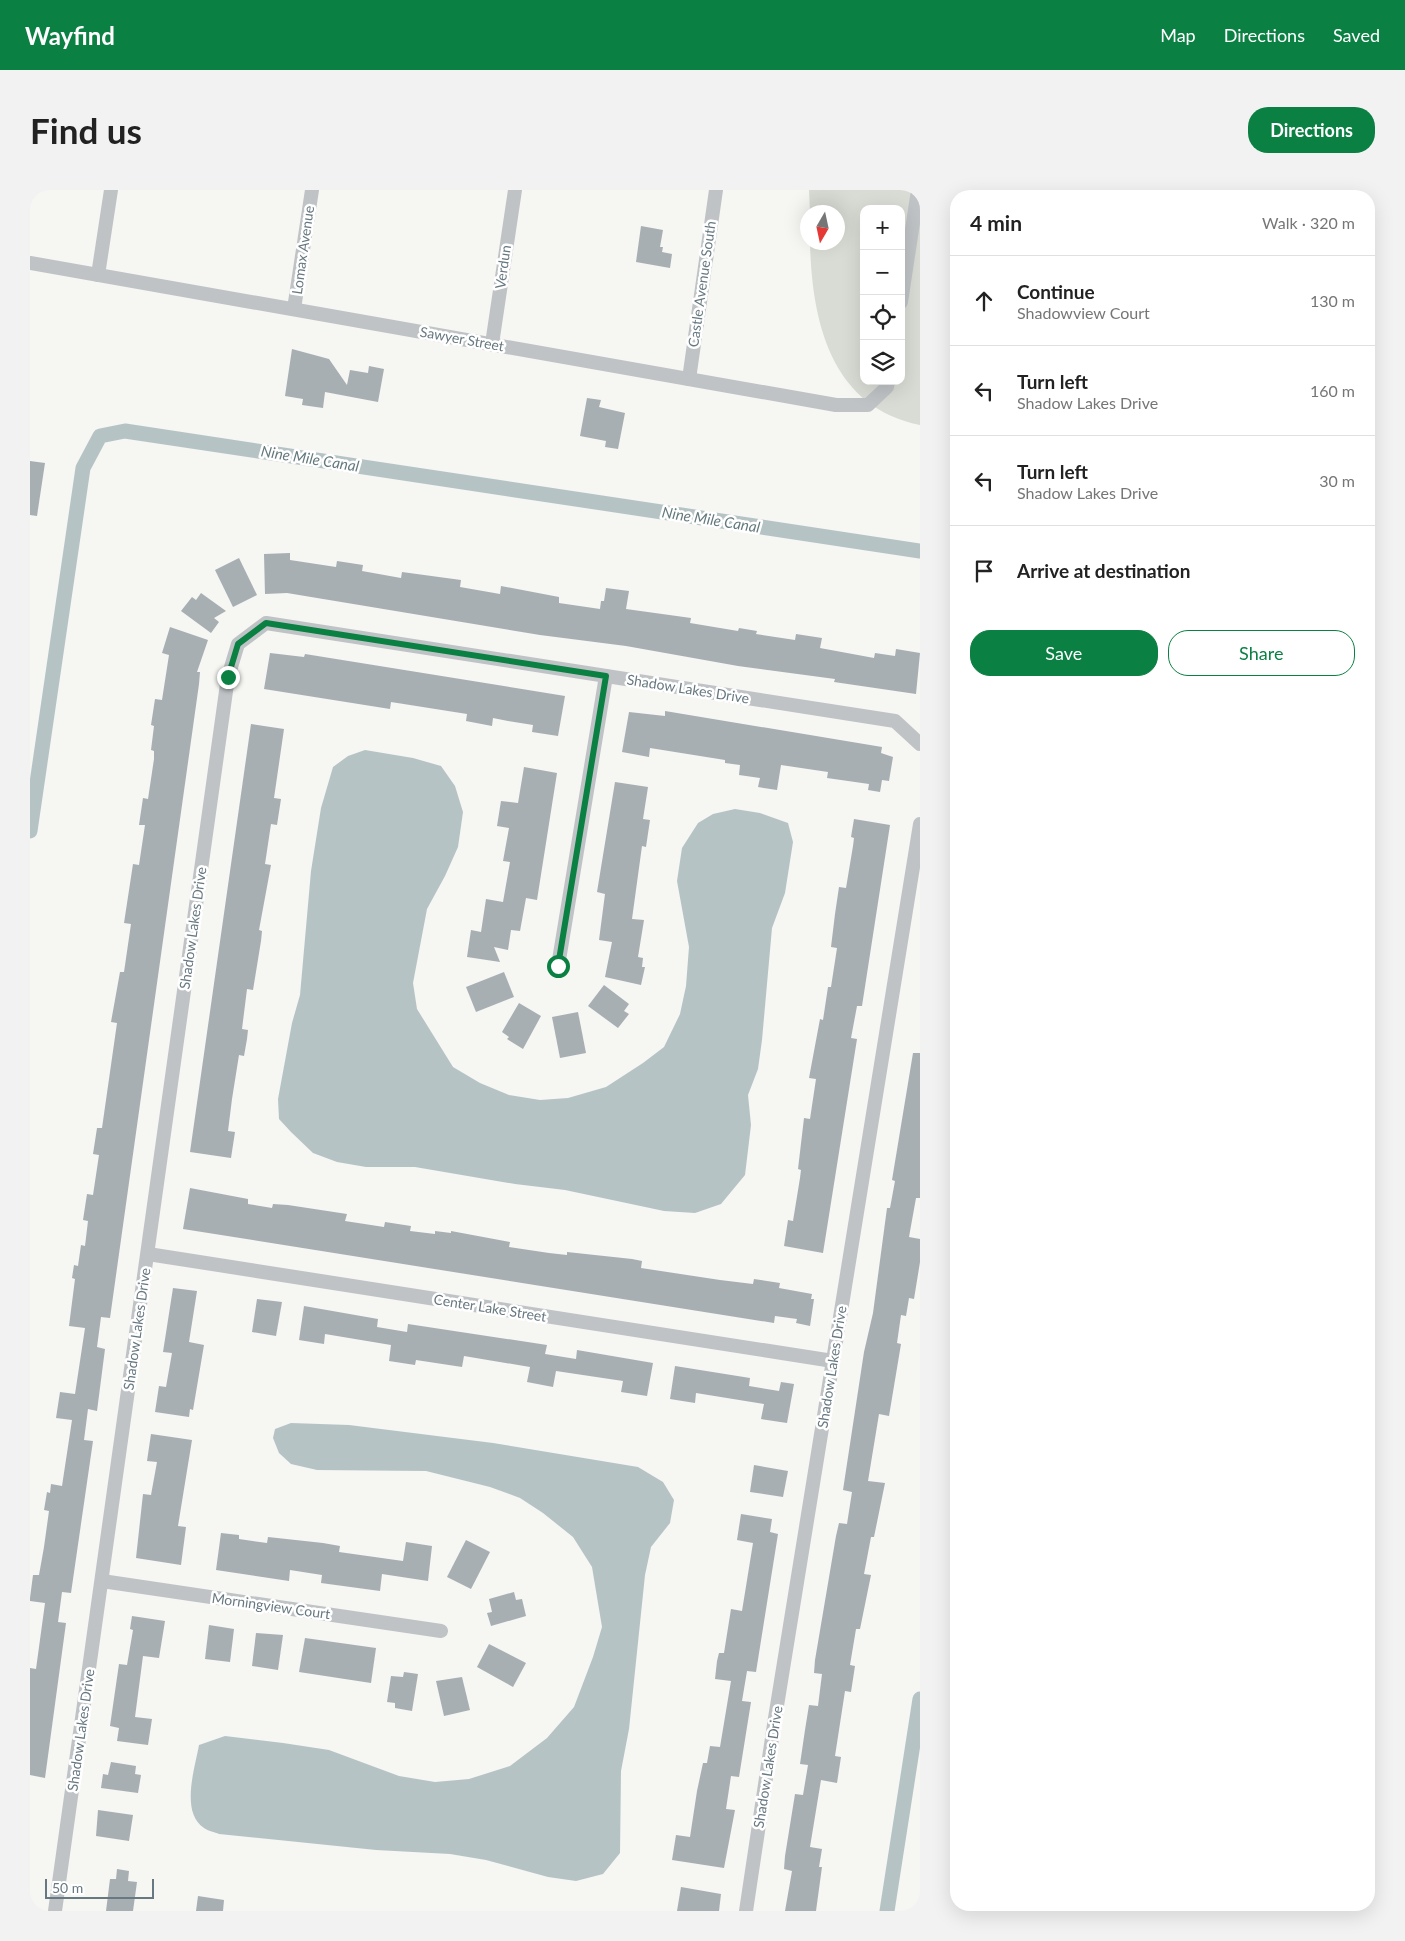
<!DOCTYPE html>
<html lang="en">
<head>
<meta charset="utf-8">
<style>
	body { margin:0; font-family:Lato,sans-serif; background:#f2f2f2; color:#222 }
	.controls { position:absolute; right:15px; top:15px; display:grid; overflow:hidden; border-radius:10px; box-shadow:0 5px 20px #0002 }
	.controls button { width:45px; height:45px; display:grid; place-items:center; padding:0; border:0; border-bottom:1px solid #e0e0e0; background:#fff; color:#222; font:25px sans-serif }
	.compass { position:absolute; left:770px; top:15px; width:45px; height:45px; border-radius:50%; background:#fff; box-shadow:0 5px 20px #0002; rotate:189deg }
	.scale { position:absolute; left:15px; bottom:12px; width:109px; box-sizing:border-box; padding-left:5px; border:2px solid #677881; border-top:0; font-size:14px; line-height:18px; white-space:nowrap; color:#677881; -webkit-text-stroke:4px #fff; paint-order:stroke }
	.stop { position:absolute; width:15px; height:15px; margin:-11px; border:4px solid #0b8043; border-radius:50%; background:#fff }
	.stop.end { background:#0b8043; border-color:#fff; box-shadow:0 1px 5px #0008 }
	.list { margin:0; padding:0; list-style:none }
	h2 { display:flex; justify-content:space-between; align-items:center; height:65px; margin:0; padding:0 20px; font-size:21px }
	h2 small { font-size:16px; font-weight:400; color:#767676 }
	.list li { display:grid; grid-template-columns:32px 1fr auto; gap:15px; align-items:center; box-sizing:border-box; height:90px; padding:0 20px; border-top:1px solid #e0e0e0 }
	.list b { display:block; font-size:19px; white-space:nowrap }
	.list p { margin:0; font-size:16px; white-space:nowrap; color:#767676 }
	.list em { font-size:16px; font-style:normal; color:#767676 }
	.actions { display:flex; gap:10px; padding:15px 20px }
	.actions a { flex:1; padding:11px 0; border:1px solid #0b8043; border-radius:20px; text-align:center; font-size:18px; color:#0b8043 }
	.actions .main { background:#0b8043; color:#fff }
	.icon { flex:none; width:28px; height:28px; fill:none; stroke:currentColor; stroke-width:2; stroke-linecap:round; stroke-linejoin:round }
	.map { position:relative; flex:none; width:890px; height:1721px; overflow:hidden; border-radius:20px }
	header { display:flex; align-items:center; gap:30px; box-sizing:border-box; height:70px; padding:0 25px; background:#0b8043; color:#fff }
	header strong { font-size:24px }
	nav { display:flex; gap:28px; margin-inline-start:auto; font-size:18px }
	.intro { display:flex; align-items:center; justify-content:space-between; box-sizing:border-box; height:120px; padding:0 30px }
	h1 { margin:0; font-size:35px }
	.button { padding:12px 22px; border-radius:20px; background:#0b8043; color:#fff; font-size:18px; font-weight:700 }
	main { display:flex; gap:30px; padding:0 30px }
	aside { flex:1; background:#fff; border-radius:20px; box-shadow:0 5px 20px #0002 }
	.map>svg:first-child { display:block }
	.green { fill:#d8dcd4; fill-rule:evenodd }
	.water { fill:#b6c3c5 }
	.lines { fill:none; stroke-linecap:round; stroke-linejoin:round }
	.canal { stroke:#b6c3c5; stroke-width:15 }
	.building { fill:#a7afb3 }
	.street { stroke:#bfc3c6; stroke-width:14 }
	.route { stroke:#0b8043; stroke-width:6 }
	.labels { text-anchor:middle; stroke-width:5; stroke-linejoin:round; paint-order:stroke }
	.street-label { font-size:14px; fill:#677881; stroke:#fff }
	.water-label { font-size:15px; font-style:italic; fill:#63797e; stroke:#fff }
</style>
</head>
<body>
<header>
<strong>Wayfind</strong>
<nav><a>Map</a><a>Directions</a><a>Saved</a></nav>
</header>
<div class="intro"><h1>Find us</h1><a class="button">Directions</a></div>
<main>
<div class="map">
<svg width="890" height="1721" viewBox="0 0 890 1721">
	<rect width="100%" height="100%" fill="#f6f6f3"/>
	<!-- green -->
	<path class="green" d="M779 0H890V235C801 217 782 132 780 53L808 52V22H780ZM834 19H871V191H834Z"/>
	<!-- water -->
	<g class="water">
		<polygon points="335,560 383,568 411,576 425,596 433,622 428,657 415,686 397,719 383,793 387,819 423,877 450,893 479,905 510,910 538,908 576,897 613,873 634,857 650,824 656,796 659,757 647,691 652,658 668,633 683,624 705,619 730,623 758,633 763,652 755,703 742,738 732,850 728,879 718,905 721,935 715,985 691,1014 665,1023 634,1021 535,1000 485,994 385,977 336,977 307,972 283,963 261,942 249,929 248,909 262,833 270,805 281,681 291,618 303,577 318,566"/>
		<path d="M261 1233 319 1235 463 1253 608 1277 633 1292 644 1310 640 1333 621 1357 615 1385 599 1539 591 1581 590 1663 573 1684 546 1691 518 1687 456 1670 420 1664 346 1660 189 1644C185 1642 178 1641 174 1638 150 1622 165 1578 169 1555L195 1546 253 1553 299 1560 369 1586 405 1592 439 1589 480 1576 517 1548 544 1517 563 1467 572 1437 562 1377 543 1347 513 1323 490 1308 460 1297 396 1281 287 1280 261 1274 249 1263 243 1248 245 1239Z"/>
	</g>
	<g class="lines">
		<!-- canal -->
		<g class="canal">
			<polyline points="0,641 53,278 70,246 95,241 890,361"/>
			<polyline points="857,1721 890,1509"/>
		</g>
	</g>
	<!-- building -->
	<g class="building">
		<polygon points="611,36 633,40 630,57 633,57 632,62 642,64 640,78 606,72"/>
		<polygon points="262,159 299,169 317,195 320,180 338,183 339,176 354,179 348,212 295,202 293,218 272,215 273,209 255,206"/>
		<polygon points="557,208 571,210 569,217 595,223 588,259 575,257 576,251 550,246"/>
		<polygon points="0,271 15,273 7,326 0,325"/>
		<polygon points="260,363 260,370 306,377 307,371 333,375 332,381 371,388 372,382 431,390 430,397 470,404 471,396 529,407 529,413 570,419 571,411 574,411 576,398 599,401 596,419 661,428 660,433 708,441 709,438 727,441 726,444 765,450 766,444 792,448 790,458 844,468 845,463 865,466 866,459 890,463 886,504 804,492 805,489 708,476 596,456 510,445 257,403 235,404 234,364"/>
		<polygon points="209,368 227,405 203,417 185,380"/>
		<polygon points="171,403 196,421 184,428 189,432 181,443 151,421 162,407 166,410"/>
		<polygon points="140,437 178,450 167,482 170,482 169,494 80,1128 71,1127 67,1157 75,1159 67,1221 58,1219 54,1250 63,1251 41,1403 32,1402 28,1432 36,1433 15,1588 0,1585 0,1478 6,1479 15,1413 0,1411 0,1408 3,1385 9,1385 14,1357 19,1321 14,1320 17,1302 20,1303 21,1294 32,1296 42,1230 26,1228 30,1202 45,1204 55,1138 39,1136 45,1089 42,1088 44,1075 48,1076 51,1055 55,1056 58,1031 53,1030 57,1004 63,1005 69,965 63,964 67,938 72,938 87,833 81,832 90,782 94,782 101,734 94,733 103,674 109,675 115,635 109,635 113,608 118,609 124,569 124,561 121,560 124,536 121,535 125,509 132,510 139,465 132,463"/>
		<polygon points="240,463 274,467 275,464 535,506 528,546 502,542 503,535 478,531 463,528 462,536 436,531 437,524 361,512 360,519 234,499"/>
		<polygon points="635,521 852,557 851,563 863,567 859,591 852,590 850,602 838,600 839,594 797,588 798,582 751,575 747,600 728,597 730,588 709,585 710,575 695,573 695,570 620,558 619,567 592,562 599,522 635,526"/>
		<polygon points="221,534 254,539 244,608 251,609 247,635 241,634 235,674 241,675 229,740 232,741 231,751 223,800 217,799 212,839 218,840 217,849 214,866 209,865 202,909 198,941 205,942 201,968 160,962"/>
		<polygon points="494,577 527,583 507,710 496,708 490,741 481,740 478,760 464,757 470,772 437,767 441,740 451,742 456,709 473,712 480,672 473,671 479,638 467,636 471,611 488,613"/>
		<polygon points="585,592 618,597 613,629 620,630 616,657 612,656 602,729 614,730 608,767 613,768 612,777 615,777 611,795 575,787 582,752 569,750 575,704 567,702"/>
		<polygon points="824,629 860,635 832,816 827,816 821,848 827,849 793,1063 754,1056 758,1030 763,1031 770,988 771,980 768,979 774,928 780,929 786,889 779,888 790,829 793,830 798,797 801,797 807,758 801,757 805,724 809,697 816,698 823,656 824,648 821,647"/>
		<polygon points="474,782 484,807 446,822 436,797"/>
		<polygon points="574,795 599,814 594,821 599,824 588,838 558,816"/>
		<polygon points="489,813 511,826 493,859 477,849 479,847 472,842"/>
		<polygon points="548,822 556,863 530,868 522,827"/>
		<polygon points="883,863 890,863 890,1008 886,1008 879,1047 890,1049 890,1072 884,1109 879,1108 876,1126 871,1125 867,1153 871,1154 859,1226 849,1224 838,1291 855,1293 844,1347 841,1347 834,1384 841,1385 830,1439 826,1439 820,1475 825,1476 821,1502 815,1501 805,1566 811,1567 807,1593 791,1590 780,1657 792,1659 789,1677 792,1677 786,1721 755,1721 762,1681 754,1679 755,1666 765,1604 773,1605 778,1575 770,1574 775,1540 779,1515 788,1516 792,1484 784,1483 785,1470 806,1346 809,1333 817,1334 822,1302 813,1300 834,1162 843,1123 857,1018 860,1018 865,991 862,990"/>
		<polygon points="160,998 218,1009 218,1014 242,1018 243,1014 258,1015 317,1024 315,1031 354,1037 355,1032 381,1036 380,1041 405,1044 405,1041 421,1043 421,1041 480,1052 479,1057 519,1063 537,1065 537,1062 602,1069 612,1071 611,1078 690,1090 723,1094 724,1089 750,1093 749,1098 782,1104 781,1109 784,1109 780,1136 766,1133 767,1129 745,1126 744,1133 153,1039"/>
		<polygon points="143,1098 167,1101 159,1152 174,1155 163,1220 160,1219 159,1227 125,1222 129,1196 136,1197 142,1163 133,1162"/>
		<polygon points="227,1109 252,1112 246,1146 222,1142"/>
		<polygon points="274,1116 348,1129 347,1137 377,1142 378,1134 517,1155 515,1164 546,1169 547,1160 623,1173 617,1206 591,1202 593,1191 526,1181 523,1197 497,1192 500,1177 434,1166 432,1177 386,1170 385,1175 359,1171 361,1155 295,1144 294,1154 269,1150"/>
		<polygon points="645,1176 720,1188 719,1196 749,1201 751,1192 764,1194 757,1233 731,1229 734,1214 666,1203 665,1213 640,1209"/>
		<polygon points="121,1244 162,1250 148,1336 156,1337 151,1375 106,1368 113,1304 121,1305 127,1272 117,1271"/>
		<polygon points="724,1275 758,1281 753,1307 720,1302"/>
		<polygon points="711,1324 742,1329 740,1342 748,1344 726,1482 717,1481 712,1511 721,1512 709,1587 701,1586 696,1619 705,1620 694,1678 642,1670 646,1645 660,1647 667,1601 673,1573 677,1573 680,1556 690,1557 701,1491 685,1489 687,1471 689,1463 694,1463 701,1419 712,1421 723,1353 707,1350"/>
		<polygon points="191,1343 209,1345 209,1349 237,1353 238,1347 293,1353 310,1356 309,1362 373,1371 376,1352 402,1356 398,1391 352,1384 350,1401 291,1393 292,1385 260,1380 259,1391 186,1380"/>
		<polygon points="436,1350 460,1362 441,1399 417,1387"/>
		<polygon points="484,1402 486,1410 492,1409 496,1426 461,1436 457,1423 462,1422 459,1409"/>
		<polygon points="102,1426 135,1431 129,1468 113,1466 105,1527 122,1529 118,1555 87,1551 89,1538 80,1536 89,1474 97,1475 103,1440 100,1439"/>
		<polygon points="179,1435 204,1439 200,1472 175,1469"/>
		<polygon points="226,1443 253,1445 248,1480 222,1476"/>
		<polygon points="275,1448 346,1458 341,1493 269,1482"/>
		<polygon points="459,1454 496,1473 483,1497 447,1477"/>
		<polygon points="374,1482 388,1484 382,1521 365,1518 365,1513 357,1512 361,1486 373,1487"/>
		<polygon points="432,1487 440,1520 414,1526 406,1491"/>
		<polygon points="81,1572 106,1576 105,1584 111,1585 108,1603 71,1598 73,1584 78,1585"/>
		<polygon points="68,1620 103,1625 99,1651 66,1646"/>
		<polygon points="87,1679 99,1681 98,1691 107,1692 103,1721 76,1721 80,1689 86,1689"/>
		<polygon points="651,1697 691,1704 689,1721 647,1721"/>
		<polygon points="168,1706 194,1710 193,1721 166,1721"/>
	</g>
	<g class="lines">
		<!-- street -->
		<g class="street">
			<polyline points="0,73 806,215 838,215 857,197 858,191"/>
			<polyline points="68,85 81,0"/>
			<polyline points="871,112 888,0"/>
			<polyline points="264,119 282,0"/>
			<polyline points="462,154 485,0"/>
			<polyline points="659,189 686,0"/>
			<polyline points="528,776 576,486"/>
			<polyline points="118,1064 803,1171"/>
			<polyline points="72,1391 411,1441"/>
			<polyline points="25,1721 198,487 208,454 236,433 865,531 890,554"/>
			<polyline points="716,1721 745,1528 890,634"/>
		</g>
	</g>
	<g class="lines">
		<!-- route -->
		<polyline class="route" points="198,487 208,454 236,433 576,486 528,776"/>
	</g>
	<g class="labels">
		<!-- street labels -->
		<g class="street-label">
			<text transform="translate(273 60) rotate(-82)" y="5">Lomax Avenue</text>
			<text transform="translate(473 77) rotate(-82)" y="5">Verdun</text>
			<text transform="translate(672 94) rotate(-82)" y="5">Castle Avenue South</text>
			<text transform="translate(432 149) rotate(10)" y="5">Sawyer Street</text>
			<text transform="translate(658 499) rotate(9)" y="5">Shadow Lakes Drive</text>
			<text transform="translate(163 738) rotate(-82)" y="5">Shadow Lakes Drive</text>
			<text transform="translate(460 1118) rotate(9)" y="5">Center Lake Street</text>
			<text transform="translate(107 1139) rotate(-82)" y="5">Shadow Lakes Drive</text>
			<text transform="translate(802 1177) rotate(-81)" y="5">Shadow Lakes Drive</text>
			<text transform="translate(241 1416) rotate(8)" y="5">Morningview Court</text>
			<text transform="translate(51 1540) rotate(-82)" y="5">Shadow Lakes Drive</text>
			<text transform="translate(738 1577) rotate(-81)" y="5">Shadow Lakes Drive</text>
		</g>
		<!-- water labels -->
		<g class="water-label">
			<text transform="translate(280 269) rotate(9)" y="5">Nine Mile Canal</text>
			<text transform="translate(681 330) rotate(9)" y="5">Nine Mile Canal</text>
		</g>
	</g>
</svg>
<div class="controls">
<button>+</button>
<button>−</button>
<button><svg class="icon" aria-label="locate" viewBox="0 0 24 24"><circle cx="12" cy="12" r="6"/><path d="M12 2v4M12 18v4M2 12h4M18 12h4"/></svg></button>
<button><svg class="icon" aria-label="layers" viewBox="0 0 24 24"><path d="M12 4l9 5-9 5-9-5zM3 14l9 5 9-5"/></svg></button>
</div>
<svg class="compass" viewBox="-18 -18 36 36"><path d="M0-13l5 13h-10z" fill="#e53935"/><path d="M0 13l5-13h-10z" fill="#767676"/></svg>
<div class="scale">50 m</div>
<div class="stop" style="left:528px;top:776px"></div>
<div class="stop end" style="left:198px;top:487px"></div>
</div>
<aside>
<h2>4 min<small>Walk · 320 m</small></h2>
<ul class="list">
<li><svg class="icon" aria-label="ahead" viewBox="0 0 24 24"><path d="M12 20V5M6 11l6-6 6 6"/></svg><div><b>Continue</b><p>Shadowview Court</p></div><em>130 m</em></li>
<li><svg class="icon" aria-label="left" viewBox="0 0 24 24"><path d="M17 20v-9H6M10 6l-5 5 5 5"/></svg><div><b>Turn left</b><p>Shadow Lakes Drive</p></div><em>160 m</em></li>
<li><svg class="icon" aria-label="left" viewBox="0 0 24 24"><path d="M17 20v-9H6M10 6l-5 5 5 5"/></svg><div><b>Turn left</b><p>Shadow Lakes Drive</p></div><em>30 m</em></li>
<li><svg class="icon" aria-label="arrive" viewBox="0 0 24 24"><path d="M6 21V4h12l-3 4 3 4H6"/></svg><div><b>Arrive at destination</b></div></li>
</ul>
<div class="actions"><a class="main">Save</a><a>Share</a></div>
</aside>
</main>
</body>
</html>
